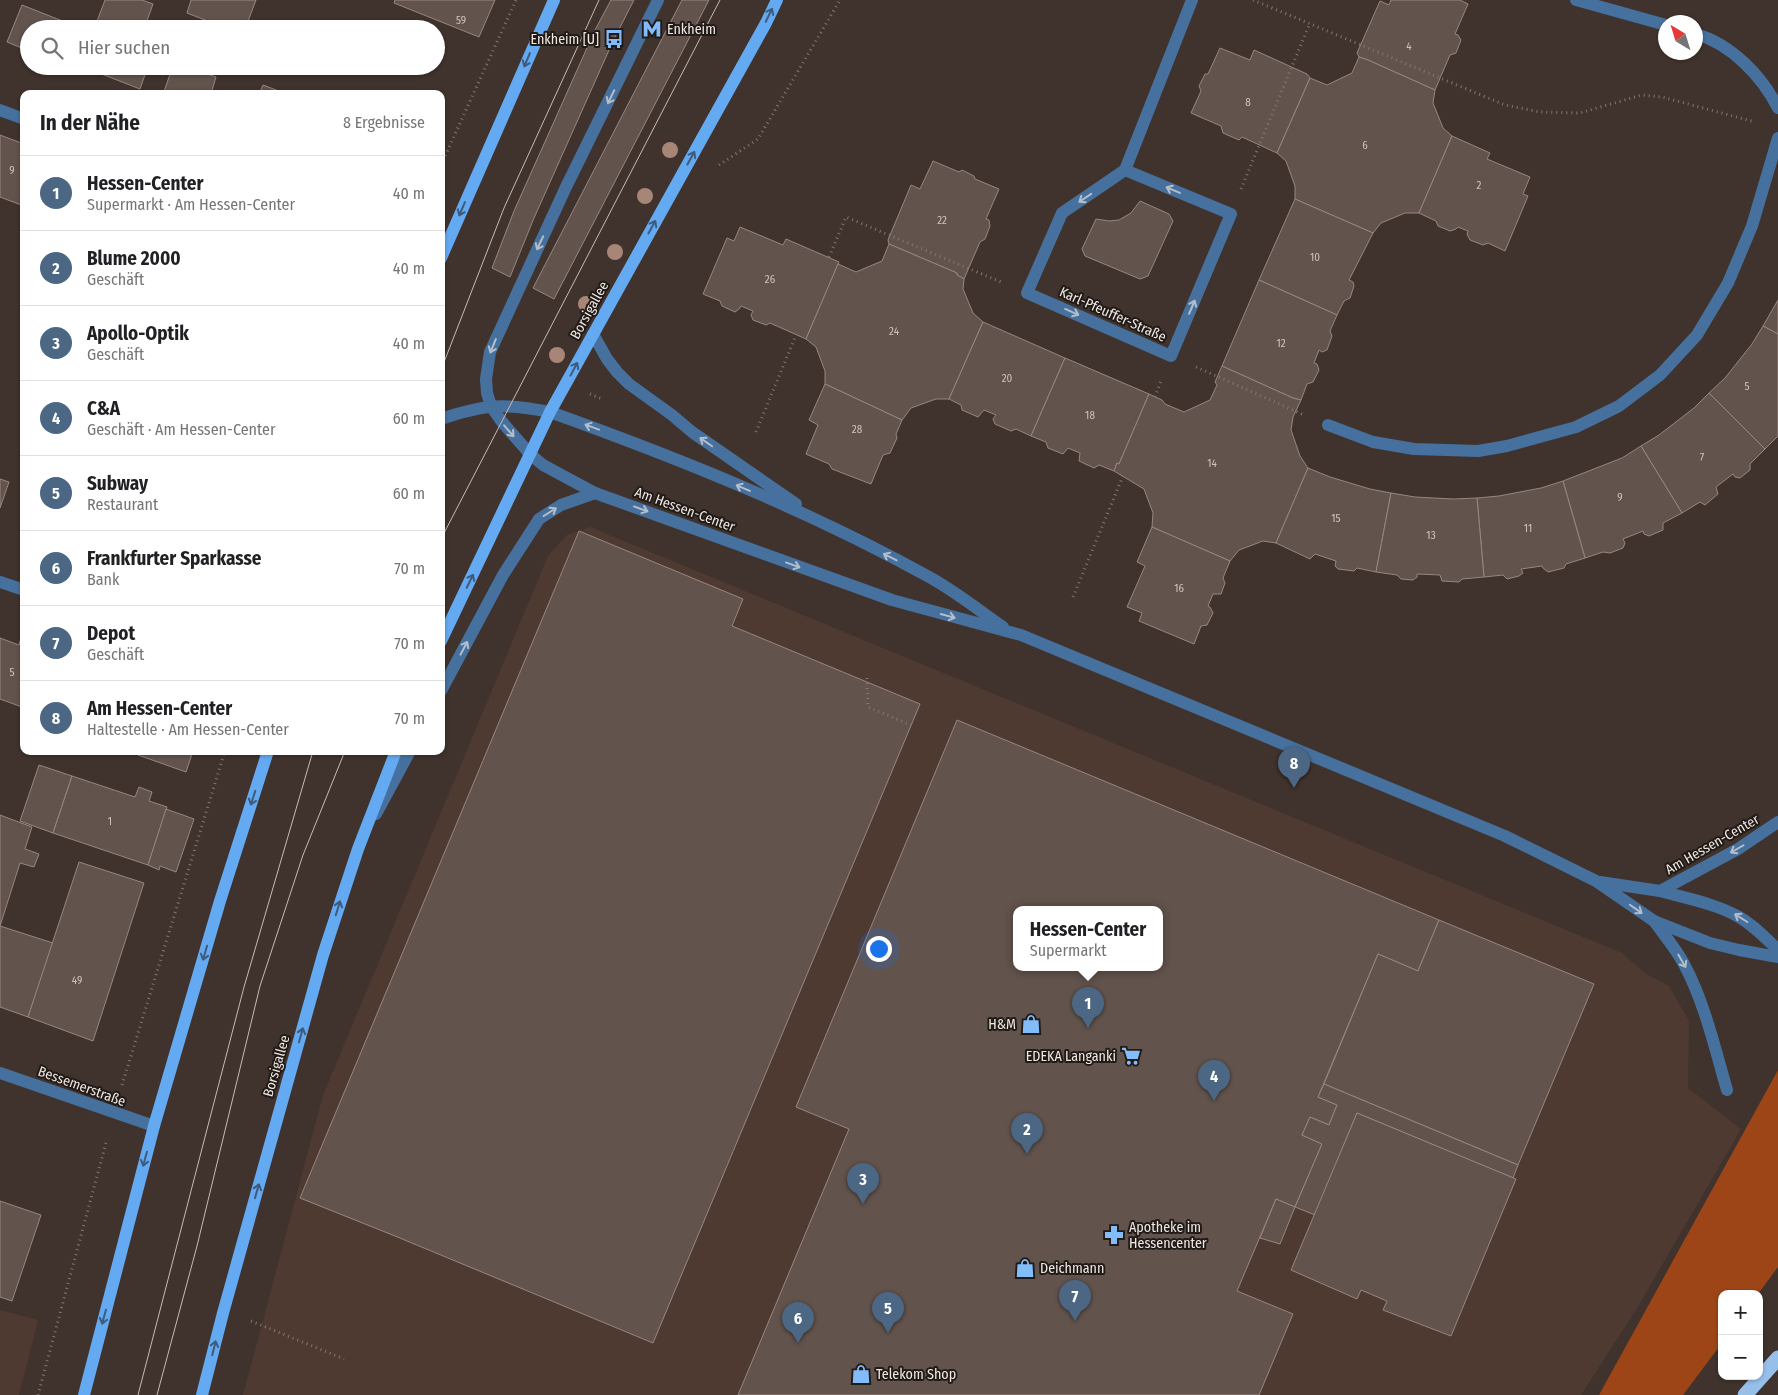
<!DOCTYPE html>
<html lang="de">
<head>
<meta charset="utf-8">
<style>
	body { margin:0; font-family:"Fira Sans Condensed",sans-serif; background:#f6f6f6; color:#202124 }
	.controls { position:absolute; right:15px; bottom:15px; display:grid; overflow:hidden; border-radius:10px; box-shadow:0 1px 4px #0004 }
	.controls button { width:45px; height:45px; display:grid; place-items:center; padding:0; border:0; border-bottom:1px solid #e0e0e0; background:#fff; color:#202124; font:25px sans-serif }
	.compass { position:absolute; left:1658px; top:15px; width:45px; height:45px; border-radius:50%; background:#fff; box-shadow:0 1px 4px #0004; rotate:322deg }
	.you { position:absolute; left:878px; top:948px; width:18px; height:18px; margin:-12px; border:4px solid #fff; border-radius:50%; background:#1a73e8; box-shadow:0 0 0 8px #1a73e833 }
	.badge { display:grid; place-items:center; width:32px; height:32px; border-radius:50%; background:#4c6784; color:#fff; font-size:16px; font-weight:700 }
	.pin { position:absolute; translate:-50% -41px; filter:drop-shadow(0 1px 2px #0008) }
	.pin::after { content:''; position:absolute; top:26px; width:18px; height:15px; background:inherit; clip-path:polygon(0 0,100% 0,50% 100%) }
	.popup { position:absolute; left:1013px; top:906px; width:150px; height:65px; box-sizing:border-box; display:grid; place-content:center; border-radius:10px; background:#fff; filter:drop-shadow(0 1px 4px #0005); font-size:16px; white-space:nowrap; color:#757577 }
	.popup b { font-size:19px; color:#202124 }
	.popup::after { content:''; position:absolute; left:50%; top:100%; margin-left:-10px; border:10px solid transparent; border-top-color:#fff }
	.list { margin:0; padding:0; list-style:none }
	h2 { display:flex; justify-content:space-between; align-items:center; height:65px; margin:0; padding:0 20px; font-size:21px }
	h2 small { font-size:16px; font-weight:400; color:#757577 }
	.list li { display:grid; grid-template-columns:32px 1fr auto; gap:15px; align-items:center; box-sizing:border-box; height:75px; padding:0 20px; border-top:1px solid #e0e0e0 }
	.list b { display:block; font-size:19px; white-space:nowrap }
	.list p { margin:0; font-size:16px; white-space:nowrap; color:#757577 }
	.list em { font-size:16px; font-style:normal; color:#757577 }
	.icon { flex:none; width:28px; height:28px; fill:none; stroke:currentColor; stroke-width:2; stroke-linecap:round; stroke-linejoin:round }
	.map { position:relative; flex:none; width:1778px; height:1395px; overflow:hidden }
	.search { position:absolute; background:#fff; box-shadow:0 1px 4px #0004; left:20px; top:20px; width:425px; height:55px; display:flex; align-items:center; gap:12px; box-sizing:border-box; padding:0 18px; border-radius:28px; color:#757577; font-size:19px }
	.panel { position:absolute; background:#fff; box-shadow:0 1px 4px #0004; left:20px; top:90px; width:425px; height:665px; border-radius:10px }
	.map>svg:first-child { display:block }
	.built { fill:#4e3a31; fill-rule:evenodd }
	.forest { fill:#9d4517 }
	.building { fill:#62534c; stroke:#988780; fill-rule:evenodd }
	.lines { fill:none; stroke-linecap:round; stroke-linejoin:round }
	.path { stroke:#837772; stroke-width:3; stroke-dasharray:1 4; stroke-linecap:butt }
	.minor { stroke:#46719e; stroke-width:12 }
	.major { stroke:#63aaf3; stroke-width:12 }
	.highway { stroke:#96bfea; stroke-width:15 }
	.tram { stroke:#c5bbb7; stroke-width:1 }
	.tree { fill:#a78577 }
	.oneway { stroke:#3f5b7b }
	.oneway2 { stroke:#b4becb }
	.labels { text-anchor:middle; stroke-width:4; stroke-linejoin:round; paint-order:stroke }
	.number-label { font-size:11px; fill:#ccc2bd }
	.poi-label { font-size:14px; fill:#f0e7e3; stroke:#211b18; text-anchor:start }
	.street-label { font-size:14px; fill:#f0e7e3; stroke:#211b18 }
</style>
</head>
<body>
<div class="map">
<svg width="1778" height="1395" viewBox="0 0 1778 1395">
	<rect width="100%" height="100%" fill="#40322c"/>
	<!-- built -->
	<g class="built">
		<path d="M590 527 1622 953 1646 974 1669 986 1689 1021 1688 1088 1741 1129 1636 1310 1581 1395H243L323 1095 548 556 567 535ZM1017 909H1159V967H1017Z"/>
		<polygon points="0,1310 38,1320 19,1395 0,1395"/>
	</g>
	<!-- forest -->
	<polygon class="forest" points="1778,1070 1778,1267 1758,1294 1722,1294 1722,1343 1683,1395 1599,1395"/>
	<!-- building -->
	<g class="building">
		<polygon points="105,0 142,0 153,4 144,29 94,29"/>
		<polygon points="191,0 256,0 245,29 228,29 187,13"/>
		<polygon points="395,0 495,0 479,37 394,3"/>
		<polygon points="611,0 634,0 614,39 534,218 510,277 492,268 514,211 595,30"/>
		<polygon points="682,0 709,0 554,299 533,288"/>
		<polygon points="1391,0 1460,0 1468,4 1455,34 1458,35 1461,40 1456,53 1450,55 1435,90 1368,60 1359,57 1357,53 1380,1 1389,5"/>
		<polygon points="22,5 70,24 68,29 29,29 29,51 7,42"/>
		<polygon points="1220,48 1250,60 1254,50 1307,74 1310,78 1277,153 1242,137 1239,140 1223,133 1221,126 1191,113 1201,91 1199,86 1205,74 1208,74"/>
		<polygon points="1359,57 1368,60 1435,90 1433,103 1443,128 1452,136 1419,213 1405,213 1381,223 1373,233 1295,199 1295,186 1286,161 1277,153 1310,78 1327,85 1352,73"/>
		<polygon points="81,66 148,66 140,89"/>
		<polygon points="173,66 192,68 192,66 211,66 217,68 217,70 209,67 207,74 216,77 211,94 163,94"/>
		<polygon points="263,85 284,93 287,94 259,94"/>
		<polygon points="0,135 24,144 24,206 0,197"/>
		<polygon points="1452,136 1490,153 1487,159 1530,177 1523,194 1528,196 1505,251 1488,243 1483,245 1470,240 1467,234 1468,231 1458,227 1456,229 1450,231 1438,226 1436,221 1419,213"/>
		<polygon points="933,161 959,172 962,170 974,176 975,179 999,189 986,219 989,220 990,226 985,239 980,242 964,279 957,275 957,273 889,244 888,240 911,185 920,189"/>
		<polygon points="1295,199 1373,233 1349,280 1353,282 1354,286 1350,298 1344,301 1337,315 1259,280"/>
		<polygon points="1140,201 1169,214 1173,221 1148,276 1140,279 1085,256 1082,249 1096,219 1109,221 1119,220 1131,213"/>
		<polygon points="740,227 783,245 786,239 839,262 806,339 770,323 766,325 753,320 751,315 753,311 741,306 739,309 735,312 722,306 720,301 703,294 727,238 734,241"/>
		<polygon points="889,244 957,273 957,275 964,279 963,289 973,313 983,322 949,399 936,399 911,408 902,420 825,384 825,371 816,347 806,339 838,264 856,272 882,261"/>
		<polygon points="1259,280 1337,315 1330,331 1332,336 1327,350 1322,352 1319,350 1314,363 1317,364 1319,370 1313,382 1307,384 1301,400 1293,398 1222,366"/>
		<polygon points="1778,300 1778,334 1763,326"/>
		<polygon points="983,322 1065,358 1031,436 1016,429 1011,431 995,424 993,419 996,415 984,410 978,417 962,410 961,405 949,399"/>
		<polygon points="1763,326 1778,334 1778,436 1765,449 1709,393 1725,378 1752,344"/>
		<polygon points="1065,358 1149,394 1119,464 1117,463 1114,471 1099,465 1094,468 1079,461 1080,453 1068,448 1063,454 1048,448 1046,442 1031,436"/>
		<polygon points="1222,366 1293,398 1301,400 1293,417 1291,430 1300,456 1308,468 1276,543 1263,541 1239,550 1230,561 1152,527 1153,513 1144,489 1114,471 1117,463 1119,464 1149,394 1162,400 1165,404 1184,412 1210,400 1217,385 1215,382"/>
		<polygon points="825,384 902,420 896,434 897,438 890,453 883,455 871,484 832,469 829,464 806,454 818,425 809,420"/>
		<polygon points="1709,393 1765,449 1750,464 1750,470 1740,478 1735,477 1733,474 1716,487 1718,494 1705,505 1700,502 1682,513 1641,446 1659,435 1694,408"/>
		<polygon points="1641,446 1682,513 1663,523 1663,530 1649,536 1644,534 1643,531 1623,539 1625,543 1623,548 1610,553 1603,552 1585,558 1563,481 1622,458"/>
		<polygon points="1308,468 1330,477 1370,489 1391,493 1376,572 1357,568 1354,571 1338,569 1335,566 1336,561 1315,554 1310,559 1276,543"/>
		<polygon points="0,479 9,482 0,508"/>
		<polygon points="1563,481 1585,558 1566,564 1564,568 1548,572 1543,568 1542,566 1521,569 1523,573 1519,576 1507,579 1503,575 1484,577 1477,498 1499,496 1541,488"/>
		<polygon points="1391,493 1415,497 1453,499 1477,498 1484,577 1462,579 1459,582 1442,581 1440,575 1417,574 1417,577 1413,580 1401,579 1397,575 1376,572"/>
		<polygon points="1152,527 1230,561 1223,578 1225,583 1221,594 1213,594 1208,606 1210,607 1213,613 1207,625 1201,626 1194,644 1139,621 1142,613 1127,607 1145,566 1137,562"/>
		<polygon points="579,531 743,599 732,626 920,704 653,1343 395,1236 300,1198"/>
		<polygon points="0,638 19,645 21,638 24,639 24,703 22,707 0,699"/>
		<path d="M957 720 1439 920 1418 971 1378 954 1318 1097 1337 1105 1329 1125 1310 1117 1302 1135 1322 1144 1295 1207 1276 1199 1237 1291 1293 1314 1259 1395H738L849 1129 796 1107ZM1017 909H1159V967H1017Z"/>
		<polygon points="140,751 193,751 186,772 138,755"/>
		<polygon points="39,765 72,776 53,833 20,821"/>
		<polygon points="72,776 135,797 139,787 152,792 149,801 167,807 148,865 53,833"/>
		<polygon points="166,809 194,819 176,872 160,866 159,870 148,865"/>
		<polygon points="0,815 32,827 25,849 39,854 34,867 20,863 0,926 53,943 28,1017 0,1007"/>
		<polygon points="79,862 144,883 93,1041 28,1017"/>
		<polygon points="1439,920 1594,984 1518,1165 1324,1084 1378,954 1418,971"/>
		<polygon points="1324,1084 1518,1165 1513,1178 1357,1113 1315,1215 1295,1207 1322,1144 1302,1135 1310,1117 1329,1125 1337,1105 1318,1097"/>
		<polygon points="1357,1113 1516,1179 1451,1336 1383,1310 1387,1301 1361,1290 1357,1299 1291,1270"/>
		<polygon points="1276,1199 1295,1207 1280,1244 1260,1238"/>
		<polygon points="0,1201 41,1215 12,1301 0,1297"/>
	</g>
	<g class="lines">
		<!-- path -->
		<g class="path">
			<polyline points="1253,0 1505,105 1540,112 1580,113 1642,95 1662,97 1755,122"/>
			<polyline points="441,165 516,0"/>
			<polyline points="719,165 758,139 840,0"/>
			<polyline points="1241,189 1310,23"/>
			<polyline points="829,257 846,217 1001,282"/>
			<polyline points="441,334 445,335"/>
			<polyline points="1196,367 1304,415"/>
			<polyline points="590,394 602,399"/>
			<polyline points="1155,397 1161,381"/>
			<polyline points="756,432 796,335"/>
			<polyline points="1073,597 1123,476"/>
			<polyline points="867,678 868,707 911,725"/>
			<polyline points="122,1085 225,751"/>
			<polyline points="251,1321 344,1359"/>
			<polyline points="38,1395 107,1139"/>
		</g>
		<!-- minor -->
		<g class="minor">
			<polyline points="658,0 566,187 490,352 486,379 487,393 491,406 502,422 530,454 543,465 595,493 892,600 1021,635 1505,836 1596,881 1654,921 1710,943 1739,950 1778,957"/>
			<polyline points="1576,0 1666,25"/>
			<path d="M1696 34C1731 44 1762 76 1778 108"/>
			<polyline points="0,110 24,119"/>
			<polyline points="1125,170 1231,214 1171,356 1027,293 1062,213 1125,170 1192,0"/>
			<polyline points="593,334 607,359 617,372 629,384 672,415 692,432 796,504"/>
			<path d="M441 419C485 404 505 403 550 412 681 459 810 511 931 578 956 592 980 611 1003 627"/>
			<polyline points="1328,425 1373,442 1414,449 1478,451 1507,446 1576,427 1619,406 1660,375 1697,335 1728,283 1752,226 1778,138"/>
			<polyline points="0,582 24,590"/>
			<polyline points="441,691 503,575 539,519 561,505 595,493"/>
			<polyline points="376,814 410,751"/>
			<polyline points="1600,882 1660,891 1738,849 1778,822"/>
			<path d="M1660 891C1685 898 1717 904 1739 917 1753 925 1766 938 1778 950"/>
			<path d="M1654 921C1665 936 1677 950 1685 966 1705 1004 1715 1049 1727 1090"/>
			<polyline points="0,1073 154,1126"/>
		</g>
		<!-- major -->
		<g class="major">
			<polyline points="441,258 554,0"/>
			<polyline points="441,641 550,412 766,23 777,0"/>
			<polyline points="84,1395 154,1126 220,901 268,751"/>
			<polyline points="202,1395 223,1313 323,955 358,849 396,751"/>
		</g>
		<!-- highway -->
		<polyline class="highway" points="1745,1395 1778,1358"/>
		<!-- tram -->
		<g class="tram">
			<polyline points="441,370 504,208 599,0"/>
			<polyline points="441,539 720,0"/>
			<polyline points="138,1395 244,987 313,751"/>
			<polyline points="157,1395 197,1246 260,986 303,855 345,751"/>
		</g>
	</g>
	<!-- trees -->
	<g class="tree">
		<circle cx="670" cy="150" r="8"/>
		<circle cx="645" cy="196" r="8"/>
		<circle cx="615" cy="252" r="8"/>
		<circle cx="586" cy="304" r="8"/>
		<circle cx="557" cy="355" r="8"/>
	</g>
	<!-- one-way arrows -->
	<defs><path id="oneway-shaft" d="M-6 0H5M1.5-3L5.5 0L1.5 3" fill="none" stroke-width="1.6" stroke-linecap="round" stroke-linejoin="round" transform="scale(1.25)"/></defs>
	<g class="oneway">
		<use href="#oneway-shaft" transform="translate(769 15) rotate(-64)"/>
		<use href="#oneway-shaft" transform="translate(527 60) rotate(113)"/>
		<use href="#oneway-shaft" transform="translate(691 158) rotate(-61)"/>
		<use href="#oneway-shaft" transform="translate(462 209) rotate(113)"/>
		<use href="#oneway-shaft" transform="translate(652 227) rotate(-61)"/>
		<use href="#oneway-shaft" transform="translate(574 369) rotate(-62)"/>
		<use href="#oneway-shaft" transform="translate(470 581) rotate(-64)"/>
		<use href="#oneway-shaft" transform="translate(253 798) rotate(108)"/>
		<use href="#oneway-shaft" transform="translate(338 908) rotate(-73)"/>
		<use href="#oneway-shaft" transform="translate(205 953) rotate(106)"/>
		<use href="#oneway-shaft" transform="translate(301 1035) rotate(-74)"/>
		<use href="#oneway-shaft" transform="translate(145 1159) rotate(105)"/>
		<use href="#oneway-shaft" transform="translate(257 1191) rotate(-74)"/>
		<use href="#oneway-shaft" transform="translate(104 1317) rotate(105)"/>
		<use href="#oneway-shaft" transform="translate(214 1348) rotate(-76)"/>
	</g>
	<g class="oneway2">
		<use href="#oneway-shaft" transform="translate(611 97) rotate(116)"/>
		<use href="#oneway-shaft" transform="translate(1173 190) rotate(-157)"/>
		<use href="#oneway-shaft" transform="translate(1085 198) rotate(146)"/>
		<use href="#oneway-shaft" transform="translate(540 243) rotate(115)"/>
		<use href="#oneway-shaft" transform="translate(1192 307) rotate(-67)"/>
		<use href="#oneway-shaft" transform="translate(1072 312) rotate(24)"/>
		<use href="#oneway-shaft" transform="translate(493 346) rotate(112)"/>
		<use href="#oneway-shaft" transform="translate(592 427) rotate(-160)"/>
		<use href="#oneway-shaft" transform="translate(509 431) rotate(49)"/>
		<use href="#oneway-shaft" transform="translate(706 442) rotate(-145)"/>
		<use href="#oneway-shaft" transform="translate(743 488) rotate(-157)"/>
		<use href="#oneway-shaft" transform="translate(641 509) rotate(20)"/>
		<use href="#oneway-shaft" transform="translate(550 512) rotate(-32)"/>
		<use href="#oneway-shaft" transform="translate(890 557) rotate(-153)"/>
		<use href="#oneway-shaft" transform="translate(793 565) rotate(20)"/>
		<use href="#oneway-shaft" transform="translate(948 616) rotate(15)"/>
		<use href="#oneway-shaft" transform="translate(464 648) rotate(-62)"/>
		<use href="#oneway-shaft" transform="translate(1737 849) rotate(150)"/>
		<use href="#oneway-shaft" transform="translate(1636 909) rotate(35)"/>
		<use href="#oneway-shaft" transform="translate(1741 918) rotate(-148)"/>
		<use href="#oneway-shaft" transform="translate(1682 961) rotate(60)"/>
	</g>
	<!-- icons -->
	<defs>
		<g id="metro-bare" transform="scale(1.5)"><path d="M-5.5 5V-5H-3L0 0L3-5H5.5V5H3V-.5L0 4L-3-.5V5Z" fill="#82bcfa" stroke="#211b18" stroke-width="2.5" paint-order="stroke"/></g>
		<g id="bus-bare" transform="scale(1.5)"><path d="M-5-6H5V4H4V6H2V4H-2V6H-4V4H-5ZM-3.5-4V0h7V-4ZM-3.5 1.2v1.5H-2V1.2ZM2 1.2v1.5H3.5V1.2Z" fill="#82bcfa" stroke="#211b18" stroke-width="2.5" paint-order="stroke"/></g>
		<g id="shop-bare" transform="scale(1.5)"><path d="M-5-2.5h2.3a2.7 3.5 0 0 1 5.4 0H5L5.5 6h-11ZM-1.5-2.5h3a1.5 2.3 0 0 0-3 0Z" fill="#82bcfa" stroke="#211b18" stroke-width="2.5" paint-order="stroke"/></g>
		<g id="supermarket-bare" transform="scale(1.5)"><path d="M-6-5.5h2.5l.6 2H6L4.5 2H-2.5L-4.4-4H-6ZM-1.5 3.2a1.3 1.3 0 1 0 .1 0ZM3 3.2a1.3 1.3 0 1 0 .1 0Z" fill="#82bcfa" stroke="#211b18" stroke-width="2.5" paint-order="stroke"/></g>
		<g id="pharmacy-bare" transform="scale(1.5)"><path d="M-2-6h4v4h4v4h-4v4h-4v-4h-4v-4h4Z" fill="#82bcfa" stroke="#211b18" stroke-width="2.5" paint-order="stroke"/></g>
	</defs>
	<g fill-rule="evenodd">
		<use href="#metro-bare" x="652" y="29"/>
		<use href="#bus-bare" x="614" y="39"/>
		<use href="#shop-bare" x="1031" y="1024"/>
		<use href="#supermarket-bare" x="1131" y="1056"/>
		<use href="#pharmacy-bare" x="1114" y="1235"/>
		<use href="#shop-bare" x="1025" y="1268"/>
		<use href="#shop-bare" x="861" y="1374"/>
	</g>
	<g class="labels">
		<!-- number labels -->
		<g class="number-label">
			<text x="461" y="24">59</text>
			<text x="1409" y="50">4</text>
			<text x="1248" y="106">8</text>
			<text x="1365" y="149">6</text>
			<text x="12" y="174">9</text>
			<text x="1479" y="189">2</text>
			<text x="942" y="224">22</text>
			<text x="1315" y="261">10</text>
			<text x="770" y="283">26</text>
			<text x="894" y="335">24</text>
			<text x="1281" y="347">12</text>
			<text x="1007" y="382">20</text>
			<text x="1747" y="390">5</text>
			<text x="1090" y="419">18</text>
			<text x="857" y="433">28</text>
			<text x="1702" y="461">7</text>
			<text x="1212" y="467">14</text>
			<text x="1620" y="501">9</text>
			<text x="1336" y="522">15</text>
			<text x="1528" y="532">11</text>
			<text x="1431" y="539">13</text>
			<text x="1179" y="592">16</text>
			<text x="12" y="676">5</text>
			<text x="110" y="825">1</text>
			<text x="77" y="984">49</text>
		</g>
		<!-- poi labels -->
		<g class="poi-label">
			<text x="667" y="34">Enkheim</text>
			<text x="599" y="44" text-anchor="end">Enkheim [U]</text>
			<text x="1016" y="1029" text-anchor="end">H&amp;M</text>
			<text x="1116" y="1061" text-anchor="end">EDEKA Langanki</text>
			<text x="1129" y="1232">Apotheke im<tspan x="1129" dy="16">Hessencenter</tspan></text>
			<text x="1040" y="1273">Deichmann</text>
			<text x="876" y="1379">Telekom Shop</text>
		</g>
		<!-- street labels -->
		<g class="street-label">
			<text transform="translate(589 310) rotate(-61)" y="5">Borsigallee</text>
			<text transform="translate(1113 314) rotate(24)" y="5">Karl-Pfeuffer-Straße</text>
			<text transform="translate(685 509) rotate(20)" y="5">Am Hessen-Center</text>
			<text transform="translate(1712 844) rotate(-30)" y="5">Am Hessen-Center</text>
			<text transform="translate(276 1066) rotate(-74)" y="5">Borsigallee</text>
			<text transform="translate(82 1086) rotate(20)" y="5">Bessemerstraße</text>
		</g>
	</g>
</svg>
<div class="controls">
<button>+</button>
<button>−</button>
</div>
<svg class="compass" viewBox="-18 -18 36 36"><path d="M0-13l5 13h-10z" fill="#e53935"/><path d="M0 13l5-13h-10z" fill="#757577"/></svg>
<div class="you"></div>
<div class="pin badge" style="left:1088px;top:1028px">1</div>
<div class="popup"><b>Hessen-Center</b>Supermarkt</div>
<div class="pin badge" style="left:1027px;top:1154px">2</div>
<div class="pin badge" style="left:863px;top:1204px">3</div>
<div class="pin badge" style="left:1214px;top:1101px">4</div>
<div class="pin badge" style="left:888px;top:1333px">5</div>
<div class="pin badge" style="left:798px;top:1343px">6</div>
<div class="pin badge" style="left:1075px;top:1321px">7</div>
<div class="pin badge" style="left:1294px;top:788px">8</div>
<div class="search"><svg class="icon" aria-label="search" viewBox="0 0 24 24"><circle cx="10" cy="10" r="6"/><path d="M15 15l6 6"/></svg>Hier suchen</div>
<section class="panel">
<h2>In der Nähe<small>8 Ergebnisse</small></h2>
<ul class="list">
<li><span class="badge">1</span><div><b>Hessen-Center</b><p>Supermarkt · Am Hessen-Center</p></div><em>40 m</em></li>
<li><span class="badge">2</span><div><b>Blume 2000</b><p>Geschäft</p></div><em>40 m</em></li>
<li><span class="badge">3</span><div><b>Apollo-Optik</b><p>Geschäft</p></div><em>40 m</em></li>
<li><span class="badge">4</span><div><b>C&amp;A</b><p>Geschäft · Am Hessen-Center</p></div><em>60 m</em></li>
<li><span class="badge">5</span><div><b>Subway</b><p>Restaurant</p></div><em>60 m</em></li>
<li><span class="badge">6</span><div><b>Frankfurter Sparkasse</b><p>Bank</p></div><em>70 m</em></li>
<li><span class="badge">7</span><div><b>Depot</b><p>Geschäft</p></div><em>70 m</em></li>
<li><span class="badge">8</span><div><b>Am Hessen-Center</b><p>Haltestelle · Am Hessen-Center</p></div><em>70 m</em></li>
</ul>
</section>
</div>
</body>
</html>
